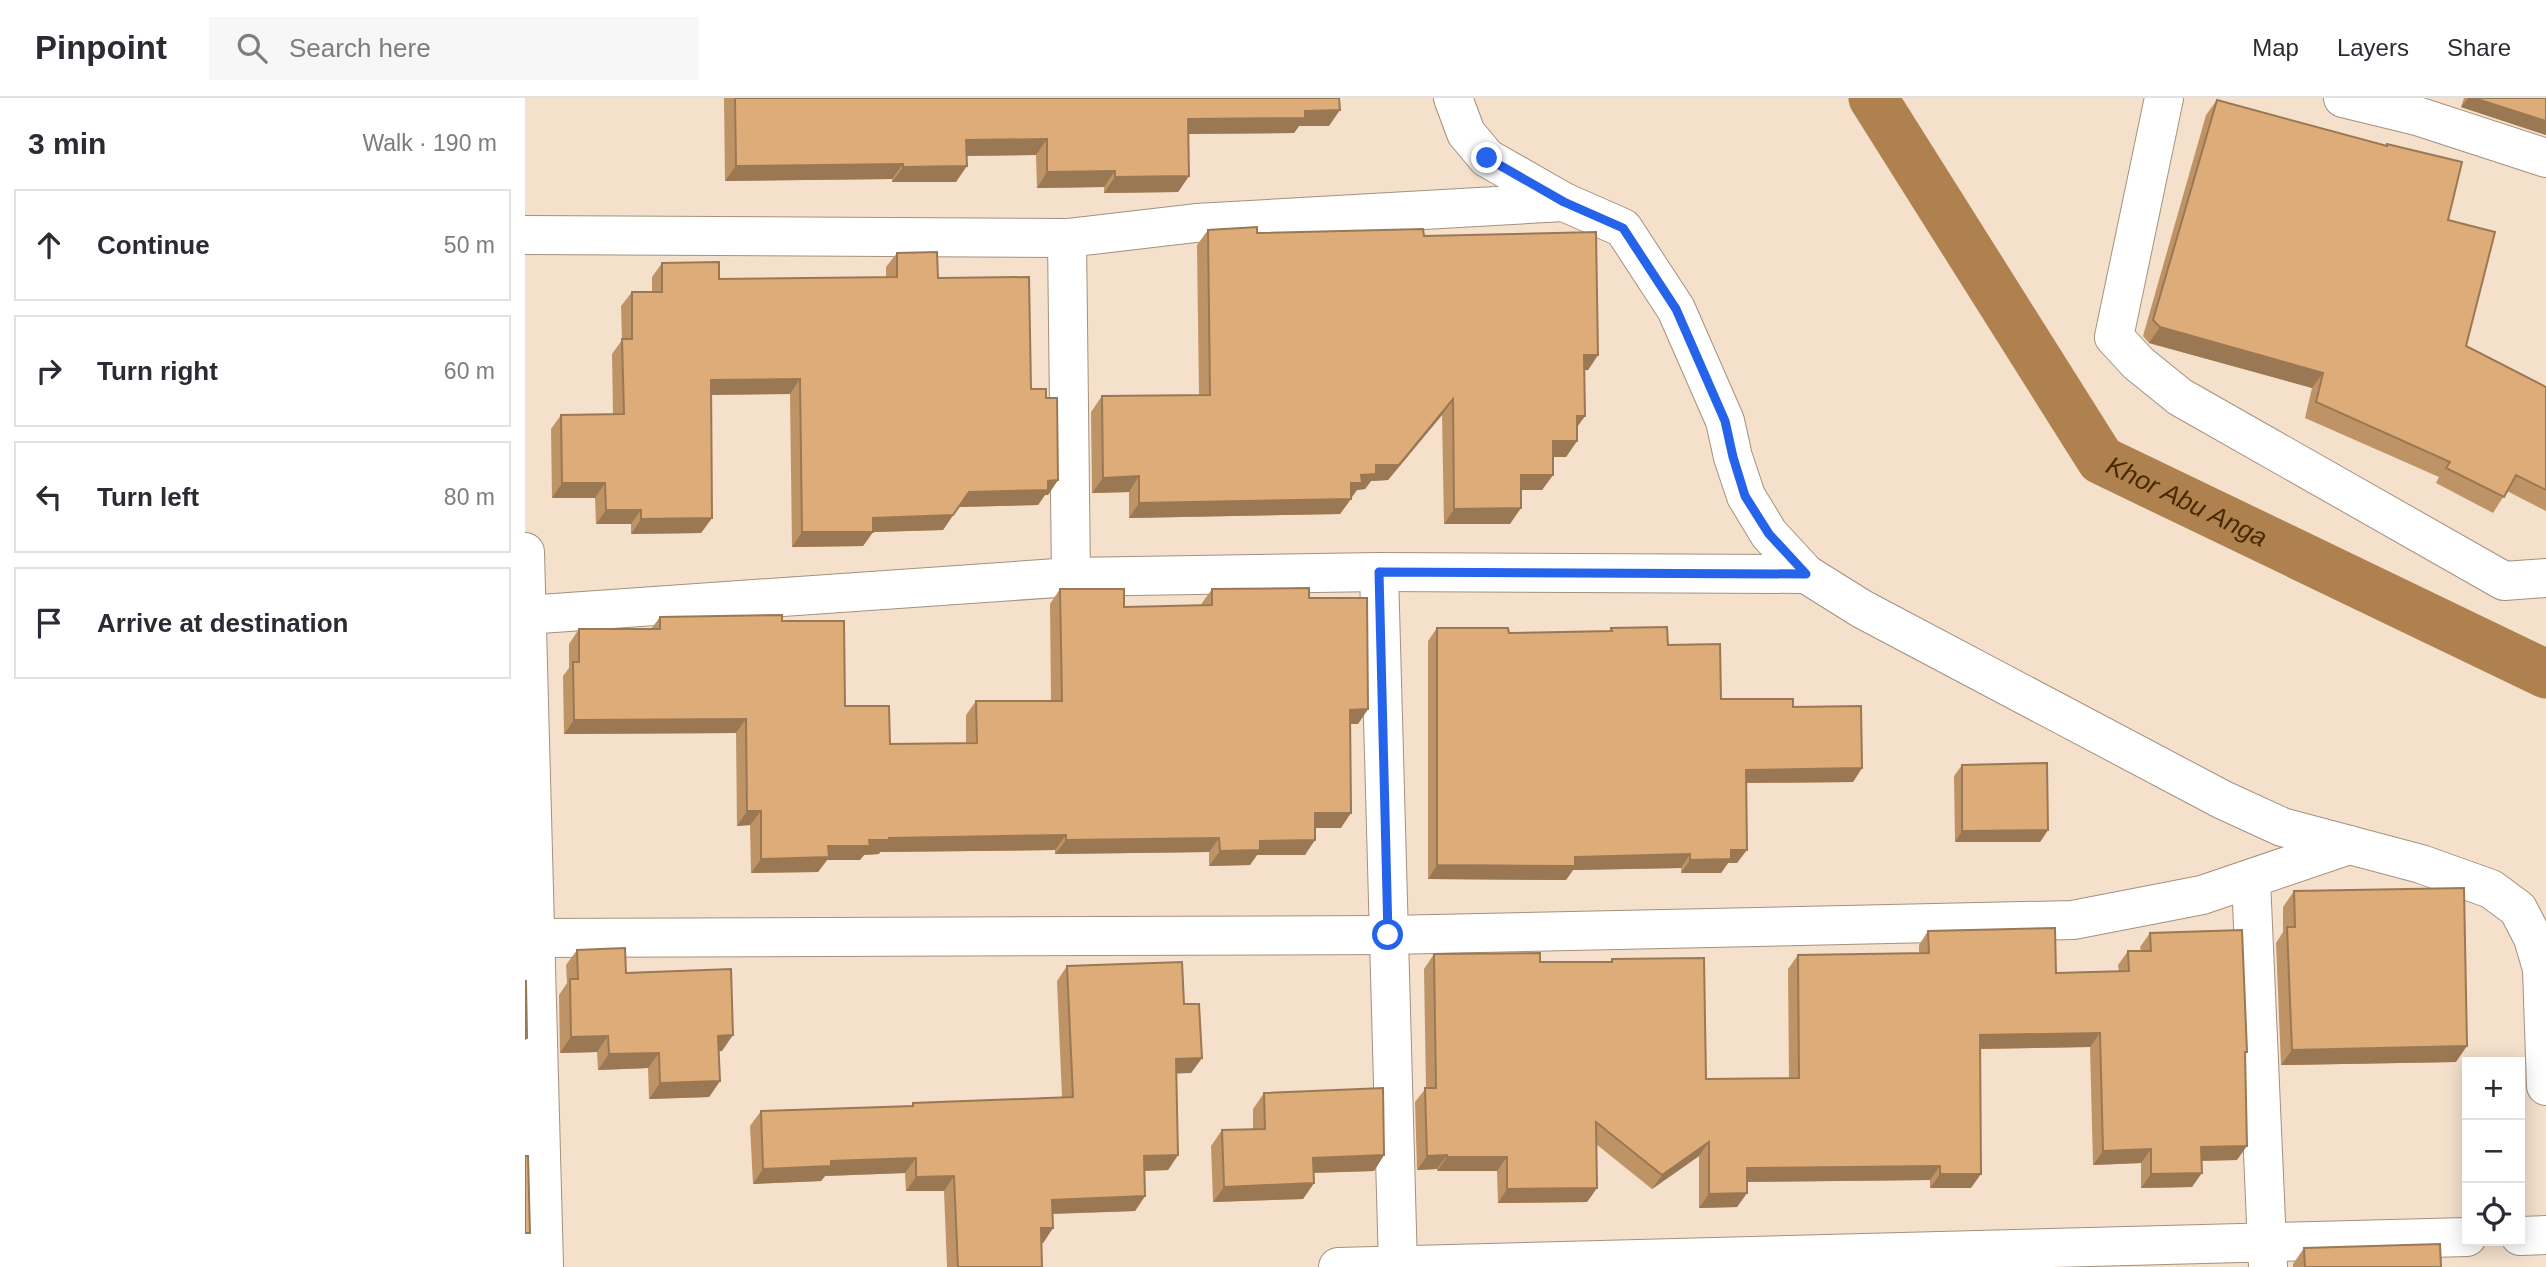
<!DOCTYPE html>
<html lang="en">
<head>
<meta charset="utf-8">
<style>
	body { margin:0; font-family:Helvetica,sans-serif; background:#f7f7f7; color:#2b2b33 }
	.controls { position:absolute; right:21px; bottom:21px; display:grid; overflow:hidden; border-radius:0px; box-shadow:0 4px 18px #0003 }
	.controls button { width:63px; height:63px; display:grid; place-items:center; padding:0; border:0; border-bottom:2px solid #e1e1e2; background:#fff; color:#2b2b33; font:35px sans-serif }
	.stop { position:absolute; width:21px; height:21px; margin:-16px; border:5px solid #2563eb; border-radius:50%; background:#fff }
	.stop.end { background:#2563eb; border-color:#fff; box-shadow:0 2px 7px #0008 }
	.list { margin:0; padding:0; list-style:none }
	h2 { display:flex; justify-content:space-between; align-items:center; height:91px; margin:0; padding:0 28px; font-size:30px }
	h2 small { font-size:23px; font-weight:400; color:#7c7c81 }
	.list li { display:grid; grid-template-columns:46px 1fr auto; gap:21px; align-items:center; box-sizing:border-box; height:112px; margin:0 14px 14px; padding:0 14px; border:2px solid #e1e1e2; border-radius:0px }
	.list b { display:block; font-size:26px; white-space:nowrap }
	.list em { font-size:23px; font-style:normal; color:#7c7c81 }
	.icon { flex:none; width:38px; height:38px; fill:none; stroke:currentColor; stroke-width:2; stroke-linecap:round; stroke-linejoin:round }
	.map { position:relative; flex:none; width:2021px; height:1169px; overflow:hidden }
	header { display:flex; align-items:center; gap:42px; box-sizing:border-box; height:98px; padding:0 35px; background:#fff; border-bottom:2px solid #e1e1e2 }
	header strong { font-size:33px }
	nav { display:flex; gap:38px; margin-inline-start:auto; font-size:24px }
	.search { width:490px; height:63px; background:#f7f7f7; display:flex; align-items:center; gap:18px; box-sizing:border-box; padding:0 24px; border-radius:0px; color:#7c7c81; font-size:26px }
	main { display:flex }
	aside { flex:1; background:#fff }
	.map>svg:first-child { display:block }
	.lines { fill:none; stroke-linecap:round; stroke-linejoin:round }
	.canal { stroke:#af814e; stroke-width:49 }
	.street-casing { stroke:#a4917e; stroke-width:40 }
	.street { stroke:#fff; stroke-width:38 }
	.wall { fill:#be9467 }
	.shaded-wall { fill:#9b7854 }
	.building { fill:#ddac78; stroke:#9b7854; stroke-width:2 }
	.route { stroke:#2563eb; stroke-width:9 }
	.labels { text-anchor:middle; stroke-width:5; stroke-linejoin:round; paint-order:stroke }
	.water-label { font-size:26px; font-style:italic; fill:#482900; stroke:#f4e0cb }
</style>
</head>
<body>
<header>
<strong>Pinpoint</strong>
<div class="search"><svg class="icon" aria-label="search" viewBox="0 0 24 24"><circle cx="10" cy="10" r="6"/><path d="M15 15l6 6"/></svg>Search here</div>
<nav><a>Map</a><a>Layers</a><a>Share</a></nav>
</header>
<main>
<aside>
<h2>3 min<small>Walk · 190 m</small></h2>
<ul class="list">
<li><svg class="icon" aria-label="ahead" viewBox="0 0 24 24"><path d="M12 20V5M6 11l6-6 6 6"/></svg><div><b>Continue</b></div><em>50 m</em></li>
<li><svg class="icon" aria-label="right" viewBox="0 0 24 24"><path d="M7 20v-9h11M14 6l5 5-5 5"/></svg><div><b>Turn right</b></div><em>60 m</em></li>
<li><svg class="icon" aria-label="left" viewBox="0 0 24 24"><path d="M17 20v-9H6M10 6l-5 5 5 5"/></svg><div><b>Turn left</b></div><em>80 m</em></li>
<li><svg class="icon" aria-label="arrive" viewBox="0 0 24 24"><path d="M6 21V4h12l-3 4 3 4H6"/></svg><div><b>Arrive at destination</b></div></li>
</ul>
</aside>
<div class="map">
<svg width="2021" height="1169" viewBox="0 0 2021 1169">
	<rect width="100%" height="100%" fill="#f4e0cb"/>
	<g class="lines">
		<!-- canal -->
		<path class="canal" id="s1" d="M1348 0 1576 362 2021 576"/>
		<!-- street casing -->
		<g class="street-casing">
			<g id="street">
				<polyline points="928,0 941,35 962,60 1039,104 1098,130 1151,211 1200,323 1208,359 1221,398 1244,436 1281,476 1337,511 1698,702 1757,729 1896,766 1966,791 1993,811 2008,840 2017,871 2021,988"/>
				<polyline points="1639,0 1589,239 1613,265 1655,299 1979,483 2021,480"/>
				<polyline points="1818,0 1892,18 2021,60"/>
				<polyline points="0,137 542,140 671,125 1039,104"/>
				<polyline points="542,140 546,479"/>
				<polyline points="0,454 19,1169"/>
				<polyline points="854,474 873,1169"/>
				<polyline points="0,517 546,479 854,474 1281,476"/>
				<polyline points="1726,782 1743,1169"/>
				<polyline points="0,840 863,837 1548,822 1677,797 1824,747"/>
				<polyline points="1995,1138 2021,1137"/>
				<polyline points="813,1169 1942,1139"/>
			</g>
		</g>
		<!-- street -->
		<use href="#street" class="street"/>
	</g>
	<!-- wall -->
	<g class="wall">
		<polygon points="199,0 814,0 804,28 774,28 769,35 663,36 664,78 653,94 579,95 579,89 512,90 511,57 441,58 431,84 367,84 367,81 200,83"/>
		<polygon points="1939,0 2021,0 2021,37 1936,9"/>
		<polygon points="1692,2 1861,48 1862,46 1923,122 1941,248 2021,289 2021,413 1982,393 1968,415 1911,385 1914,379 1780,320 1787,290 1624,245 1618,238 1681,17"/>
		<polygon points="683,132 732,135 899,138 1073,257 1063,272 1059,272 1060,318 1052,329 1052,343 1041,359 1028,359 1028,377 1017,392 996,392 985,426 919,426 917,317 863,382 846,383 840,391 832,392 815,416 604,420 604,394 567,395 566,314 577,298 674,297 672,147"/>
		<polygon points="372,155 413,180 506,291 521,300 533,382 523,397 520,397 513,407 434,409 418,432 348,434 338,448 267,449 265,296 186,297 187,420 176,435 106,436 106,426 71,426 70,400 27,400 26,331 36,317 88,316 87,256 97,242 96,208 107,194 127,194 127,179 137,165 194,181 361,179 361,169"/>
		<polygon points="535,491 599,509 677,508 677,505 687,491 784,500 843,611 833,626 825,626 816,730 790,730 780,757 732,757 725,767 684,768 684,754 530,756 530,752 355,754 354,756 339,757 335,762 302,762 293,774 226,775 225,727 212,728 211,635 39,636 38,578 44,570 44,546 54,531 126,531 135,519 257,523 320,608 365,646 441,645 441,617 451,603 526,603 525,506"/>
		<polygon points="912,530 984,535 1084,533 1086,530 1143,547 1196,601 1268,609 1337,670 1328,684 1221,685 1212,765 1203,765 1196,775 1156,775 1156,770 1048,772 1041,782 903,781 903,543"/>
		<polygon points="1437,667 1523,732 1515,744 1430,744 1429,678"/>
		<polygon points="1769,793 1931,964 1756,967 1751,845 1758,834 1758,809"/>
		<polygon points="1403,833 1531,875 1594,874 1593,867 1603,853 1616,853 1615,849 1625,835 1720,957 1712,1062 1676,1063 1667,1089 1616,1090 1616,1065 1568,1067 1565,949 1455,951 1446,1090 1405,1090 1405,1082 1222,1084 1222,1095 1212,1109 1174,1110 1174,1058 1127,1091 1071,1046 1072,1090 1062,1104 973,1105 972,1073 912,1073 912,1071 892,1072 890,1004 901,990 899,871 909,856 1015,864 1085,864 1087,861 1181,981 1264,980 1263,871 1273,857 1394,856 1394,847"/>
		<polygon points="52,852 101,875 197,953 194,953 195,983 184,999 124,1001 123,970 73,972 72,954 35,955 34,897 42,885 41,867"/>
		<polygon points="542,868 659,906 677,960 666,975 651,975 653,1057 643,1072 619,1073 620,1098 610,1113 528,1116 528,1130 518,1145 516,1145 517,1169 422,1169 419,1093 381,1093 380,1075 300,1078 296,1083 228,1086 225,1028 236,1013 386,1008 388,1005 537,999 532,883"/>
		<polygon points="739,995 859,1057 849,1073 788,1075 789,1085 778,1101 688,1104 686,1048 697,1032 728,1031 728,1011"/>
		<polygon points="1779,1150 1916,1169 1768,1169 1768,1166"/>
	</g>
	<!-- shaded-wall -->
	<g class="shaded-wall">
		<polygon points="1943,0 1949,0 2021,23 2021,37 1936,9"/>
		<polygon points="815,12 804,28 774,28 769,35 652,36 663,21 780,13"/>
		<polygon points="522,41 511,57 430,58 441,42"/>
		<polygon points="378,66 367,81 200,83 211,68"/>
		<polygon points="442,68 431,84 367,84 378,69"/>
		<polygon points="590,73 579,89 512,90 522,74"/>
		<polygon points="664,78 653,94 579,95 590,79"/>
		<polygon points="1635,229 1798,275 1787,290 1624,245"/>
		<polygon points="1059,257 1073,257 1063,272 1048,273"/>
		<polygon points="275,281 265,296 175,297 186,282"/>
		<polygon points="928,301 917,317 863,382 846,383 840,391 832,392 826,400 815,400 826,385 851,367"/>
		<polygon points="1052,318 1060,318 1049,333"/>
		<polygon points="1028,343 1052,343 1041,359 1017,359"/>
		<polygon points="996,377 1028,377 1017,392 985,392"/>
		<polygon points="614,378 604,394 567,395 578,380"/>
		<polygon points="533,382 523,397 520,397 513,407 434,409 444,394 523,383"/>
		<polygon points="37,385 80,385 70,400 27,400"/>
		<polygon points="826,401 815,416 604,420 614,405"/>
		<polygon points="996,410 985,426 919,426 929,411"/>
		<polygon points="81,412 116,412 106,426 71,426"/>
		<polygon points="428,417 418,432 348,434 338,448 267,449 277,434 348,420"/>
		<polygon points="187,420 176,435 106,436 116,421"/>
		<polygon points="843,611 833,626 815,626 825,612"/>
		<polygon points="221,621 211,635 39,636 49,622"/>
		<polygon points="1337,670 1328,684 1211,685 1221,672"/>
		<polygon points="222,713 236,713 225,727 212,728"/>
		<polygon points="790,715 826,715 816,730 780,730"/>
		<polygon points="1523,732 1515,744 1430,744 1437,733"/>
		<polygon points="541,737 530,752 355,754 354,756 339,757 335,762 302,762 293,774 226,775 236,761 303,748 364,740"/>
		<polygon points="694,740 684,754 530,756 541,742"/>
		<polygon points="790,742 780,757 732,757 725,767 684,768 695,753 735,743"/>
		<polygon points="1206,752 1222,752 1212,765 1203,765 1196,775 1156,775 1165,762"/>
		<polygon points="1165,756 1156,770 1048,772 1041,782 903,781 912,767 1050,759"/>
		<polygon points="1575,935 1565,949 1445,951 1455,937"/>
		<polygon points="208,937 197,953 182,954 193,938"/>
		<polygon points="83,938 72,954 35,955 46,939"/>
		<polygon points="1942,948 1931,964 1756,967 1767,952"/>
		<polygon points="134,955 123,970 73,972 84,956"/>
		<polygon points="677,960 666,975 640,976 651,961"/>
		<polygon points="195,983 184,999 124,1001 135,985"/>
		<polygon points="1184,1044 1174,1058 1127,1091 1137,1077"/>
		<polygon points="1722,1048 1712,1062 1666,1063 1676,1049"/>
		<polygon points="1626,1051 1616,1065 1568,1067 1578,1053"/>
		<polygon points="653,1057 643,1072 608,1073 619,1058"/>
		<polygon points="859,1057 849,1073 777,1075 788,1060"/>
		<polygon points="922,1057 912,1071 892,1072 902,1058"/>
		<polygon points="922,1059 982,1059 972,1073 912,1073"/>
		<polygon points="391,1060 380,1075 300,1078 296,1083 228,1086 238,1071 306,1063"/>
		<polygon points="1415,1068 1405,1082 1212,1084 1222,1070"/>
		<polygon points="1677,1075 1667,1089 1616,1090 1626,1076"/>
		<polygon points="1415,1076 1456,1076 1446,1090 1405,1090"/>
		<polygon points="429,1078 419,1093 381,1093 391,1079"/>
		<polygon points="789,1085 778,1101 688,1104 699,1089"/>
		<polygon points="1072,1090 1062,1104 973,1105 982,1091"/>
		<polygon points="1222,1095 1212,1109 1174,1110 1184,1096"/>
		<polygon points="620,1098 610,1113 517,1116 527,1102"/>
		<polygon points="516,1130 528,1130 518,1145 506,1145"/>
	</g>
	<!-- building -->
	<g class="building">
		<polygon points="210,0 814,0 815,12 780,13 780,20 663,21 664,78 590,79 590,73 522,74 522,41 441,42 442,68 378,69 378,66 211,68"/>
		<polygon points="1949,0 2021,0 2021,23"/>
		<polygon points="1692,2 1862,48 1862,46 1937,64 1923,122 1970,134 1941,248 2021,289 2021,392 1991,377 1979,399 1921,370 1925,364 1791,304 1798,275 1635,229 1628,222"/>
		<polygon points="732,129 732,135 898,131 899,138 1071,134 1073,257 1059,257 1060,318 1052,318 1052,343 1028,343 1028,377 996,377 996,410 929,411 928,301 874,367 851,367 851,376 836,377 837,385 826,385 826,401 614,405 614,378 578,380 577,298 685,297 683,132"/>
		<polygon points="412,154 413,180 504,179 506,291 521,291 521,300 532,300 533,382 523,383 523,392 444,394 428,417 348,420 348,434 277,434 275,281 186,282 187,420 116,421 116,412 81,412 80,385 37,385 36,317 99,316 97,241 107,241 107,194 137,194 137,165 194,164 194,181 372,179 372,155"/>
		<polygon points="784,490 784,500 842,500 843,611 825,612 826,715 790,715 790,742 735,743 735,752 695,753 694,740 541,742 541,737 364,740 364,742 344,742 345,748 303,748 304,759 236,761 236,713 222,713 221,621 49,622 48,564 54,564 54,531 135,531 135,519 257,517 257,523 319,523 320,608 364,608 365,646 452,645 451,603 537,603 535,491 599,491 599,509 687,507 687,491"/>
		<polygon points="1142,529 1143,547 1195,546 1196,601 1268,601 1268,609 1336,608 1337,670 1221,672 1222,752 1206,752 1206,761 1165,762 1165,756 1050,759 1050,768 912,767 912,530 983,530 984,535 1087,533 1086,530"/>
		<polygon points="1522,665 1523,732 1437,733 1437,667"/>
		<polygon points="1939,790 1942,948 1767,952 1762,829 1770,829 1769,793"/>
		<polygon points="1530,830 1531,875 1604,873 1603,853 1626,853 1625,835 1717,832 1722,954 1720,954 1722,1048 1676,1049 1677,1075 1626,1076 1626,1051 1578,1053 1575,935 1455,937 1456,1076 1415,1076 1415,1068 1222,1070 1222,1095 1184,1096 1184,1044 1137,1077 1071,1024 1072,1090 982,1091 982,1059 922,1059 922,1057 902,1058 900,990 911,990 909,856 1015,855 1015,864 1087,864 1087,861 1179,860 1181,981 1274,980 1273,857 1404,855 1403,833"/>
		<polygon points="100,850 101,875 206,871 208,937 193,938 195,983 135,985 134,955 84,956 83,938 46,939 45,881 53,881 52,852"/>
		<polygon points="657,864 659,906 674,906 677,960 651,961 653,1057 619,1058 620,1098 527,1102 528,1130 516,1130 517,1169 433,1169 429,1078 391,1079 391,1060 306,1063 306,1068 238,1071 236,1013 388,1008 388,1005 548,999 542,868"/>
		<polygon points="0,883 1,883 2,940 0,941"/>
		<polygon points="858,990 859,1057 788,1060 789,1085 699,1089 697,1032 740,1031 739,995"/>
		<polygon points="0,1058 3,1058 5,1135 0,1135"/>
		<polygon points="1915,1146 1916,1169 1780,1169 1779,1150"/>
	</g>
	<g class="lines">
		<!-- route -->
		<polyline class="route" points="863,837 854,474 1281,476 1244,436 1220,398 1208,359 1200,323 1151,211 1098,130 1039,104 962,60"/>
	</g>
	<g class="labels">
		<!-- water labels -->
		<g class="water-label">
			<text dy="9" stroke="none"><textPath href="#s1" startOffset="523">Khor Abu Anga</textPath></text>
		</g>
	</g>
</svg>
<div class="controls">
<button>+</button>
<button>−</button>
<button><svg class="icon" aria-label="locate" viewBox="0 0 24 24"><circle cx="12" cy="12" r="6"/><path d="M12 2v4M12 18v4M2 12h4M18 12h4"/></svg></button>
</div>
<div class="stop" style="left:863px;top:837px"></div>
<div class="stop end" style="left:962px;top:60px"></div>
</div>
</main>
</body>
</html>
